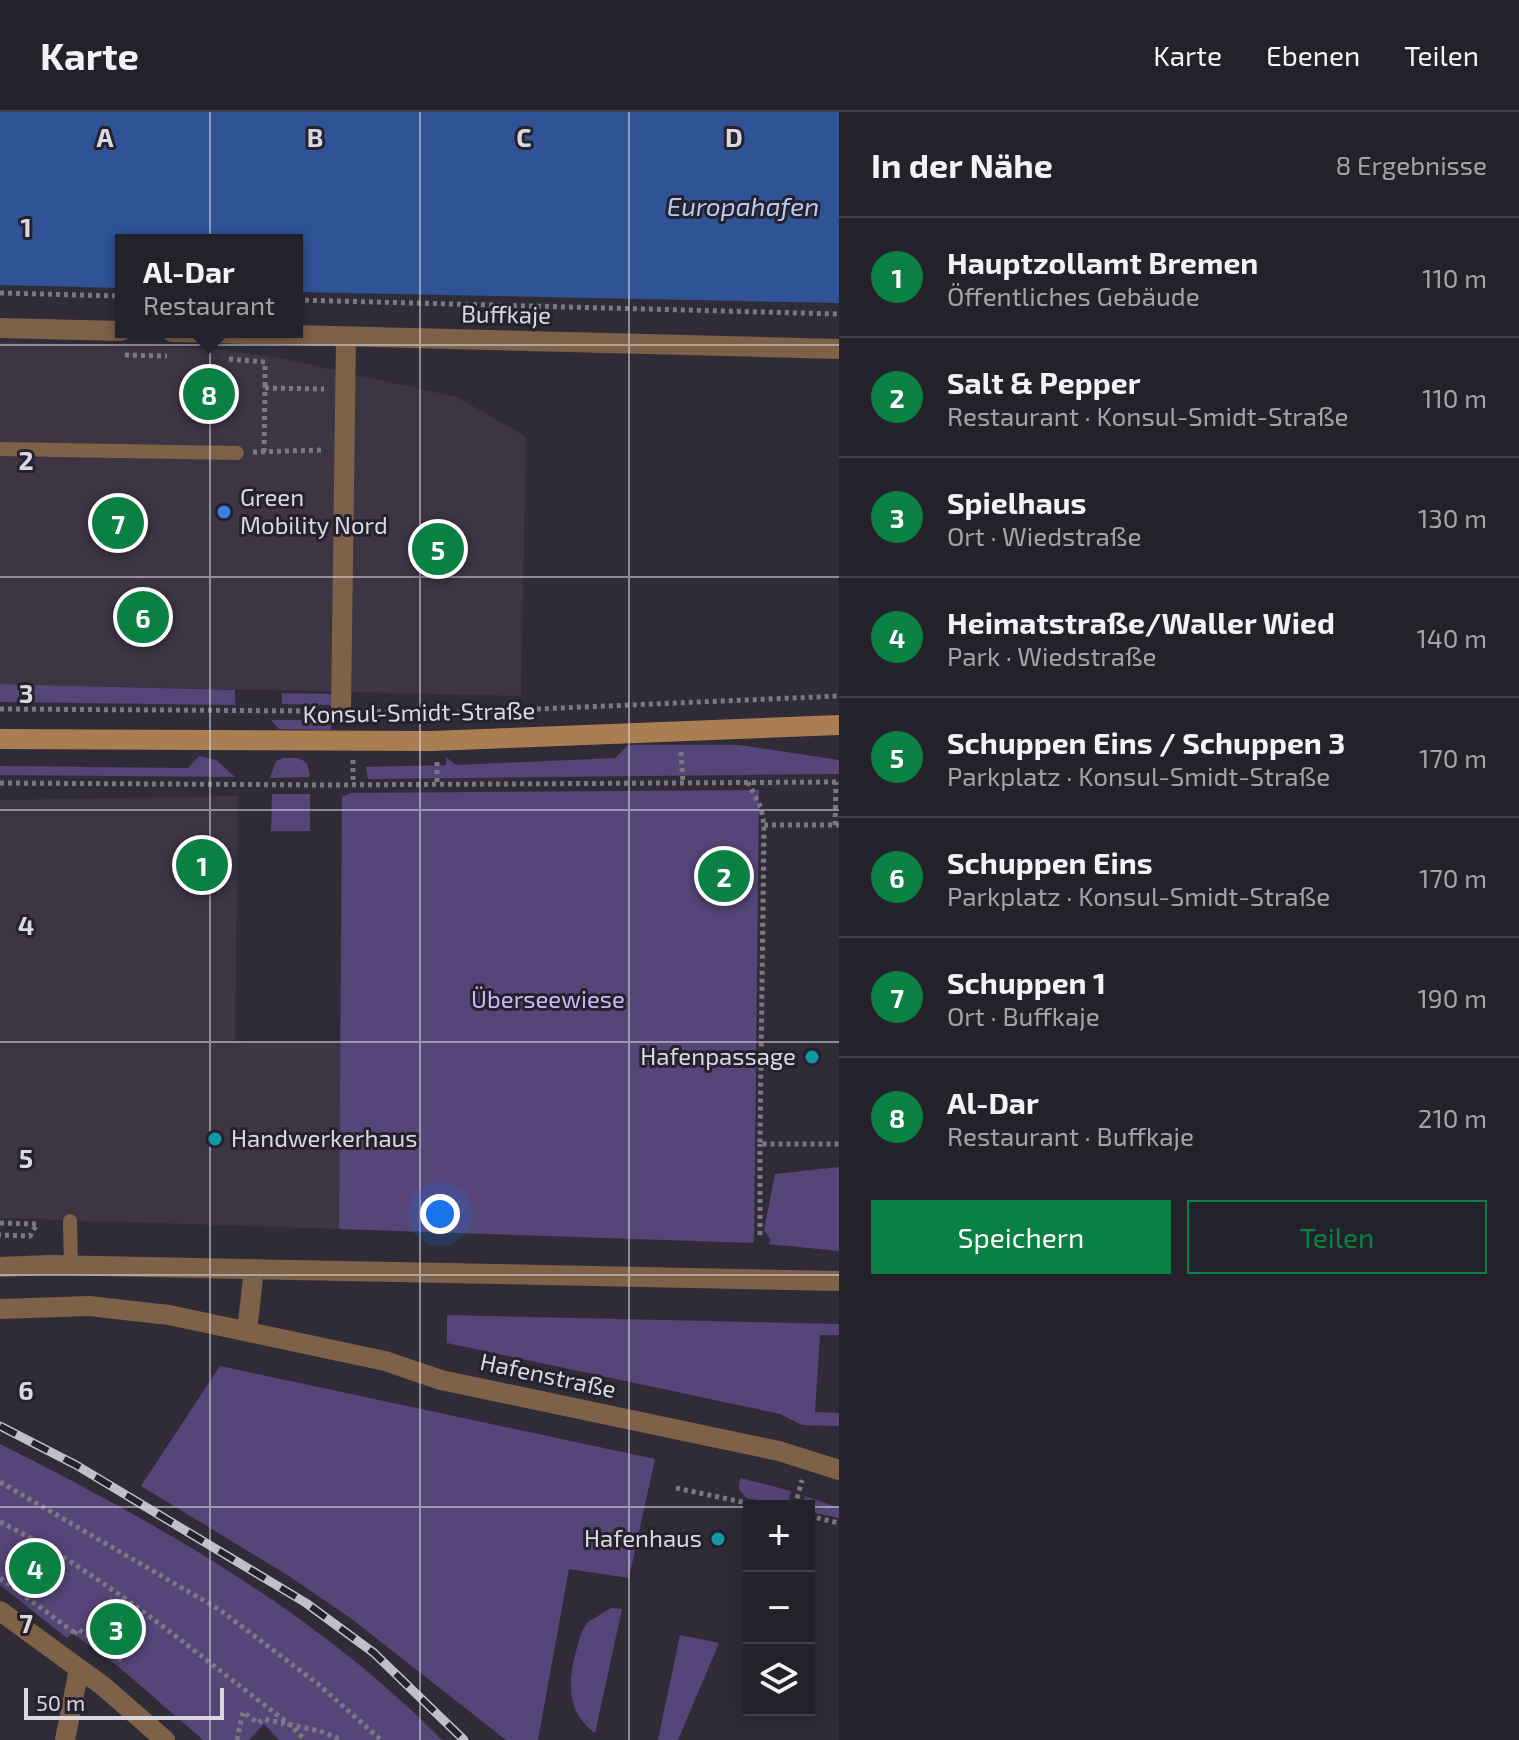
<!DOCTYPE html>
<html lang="de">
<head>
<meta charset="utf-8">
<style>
	body { margin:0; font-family:"Exo 2",sans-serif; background:#2f2e36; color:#f1f3f6 }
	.controls { position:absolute; right:24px; bottom:24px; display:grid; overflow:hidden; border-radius:0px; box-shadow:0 4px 20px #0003 }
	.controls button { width:72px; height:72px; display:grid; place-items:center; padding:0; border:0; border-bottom:2px solid #403e47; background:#23212a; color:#f1f3f6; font:40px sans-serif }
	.scale { position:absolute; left:24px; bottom:20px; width:200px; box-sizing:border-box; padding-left:8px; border:4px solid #dad8e0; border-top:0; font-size:22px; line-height:28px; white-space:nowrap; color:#dad8e0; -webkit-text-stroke:6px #25222e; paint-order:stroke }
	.you { position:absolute; left:440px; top:1102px; width:28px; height:28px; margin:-20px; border:6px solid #fff; border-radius:50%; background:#1a73e8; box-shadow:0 0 0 12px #1a73e833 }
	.badge { display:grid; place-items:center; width:52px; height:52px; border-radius:50%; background:#0b8043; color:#fff; font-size:26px; font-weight:700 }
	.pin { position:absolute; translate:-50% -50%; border:4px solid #fff; box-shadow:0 2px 8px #0006 }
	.popup { position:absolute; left:115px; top:122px; width:188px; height:104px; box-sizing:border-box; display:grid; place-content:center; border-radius:0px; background:#23212a; filter:drop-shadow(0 2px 6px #0005); font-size:26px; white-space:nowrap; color:#a3a3a8 }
	.popup b { font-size:30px; color:#f1f3f6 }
	.popup::after { content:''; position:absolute; left:50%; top:100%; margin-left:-16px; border:16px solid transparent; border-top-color:#23212a }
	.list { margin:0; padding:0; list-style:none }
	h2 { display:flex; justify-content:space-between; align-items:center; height:104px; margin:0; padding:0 32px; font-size:34px }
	h2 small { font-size:26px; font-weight:400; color:#a3a3a8 }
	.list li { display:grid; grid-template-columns:52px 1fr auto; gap:24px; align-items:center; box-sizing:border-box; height:120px; padding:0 32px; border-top:2px solid #403e47 }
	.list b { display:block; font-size:30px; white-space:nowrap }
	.list p { margin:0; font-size:26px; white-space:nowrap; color:#a3a3a8 }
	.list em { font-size:26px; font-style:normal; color:#a3a3a8 }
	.actions { display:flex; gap:16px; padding:24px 32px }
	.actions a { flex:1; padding:18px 0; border:2px solid #0b8043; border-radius:0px; text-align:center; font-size:28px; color:#0b8043 }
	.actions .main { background:#0b8043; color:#fff }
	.icon { flex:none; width:44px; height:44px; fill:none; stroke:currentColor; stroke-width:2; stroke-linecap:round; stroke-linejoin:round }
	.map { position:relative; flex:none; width:839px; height:1628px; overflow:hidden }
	header { display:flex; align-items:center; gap:48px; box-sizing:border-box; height:112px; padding:0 40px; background:#23212a; border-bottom:2px solid #403e47 }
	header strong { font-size:38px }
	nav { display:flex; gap:44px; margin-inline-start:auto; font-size:28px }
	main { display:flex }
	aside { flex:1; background:#23212a }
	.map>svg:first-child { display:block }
	.commercial { fill:#3d3444 }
	.green { fill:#554578 }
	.water { fill:#305397 }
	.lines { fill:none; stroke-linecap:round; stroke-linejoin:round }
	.path { stroke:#7a7882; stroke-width:5; stroke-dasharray:4 4; stroke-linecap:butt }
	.lane { stroke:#7e6147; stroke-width:14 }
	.street { stroke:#7e6147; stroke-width:20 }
	.secondary { stroke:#ab7d53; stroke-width:20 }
	.rail-casing { stroke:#c1bfc8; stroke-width:9 }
	.rail { stroke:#25222e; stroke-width:6; stroke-dasharray:18; stroke-linecap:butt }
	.grid { fill:none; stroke:#dad8e0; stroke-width:2; stroke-opacity:0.55 }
	.shop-dot { fill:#3f7fe0; stroke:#25222e; stroke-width:3 }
	.culture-dot { fill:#0f9aa8; stroke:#25222e; stroke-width:3 }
	.labels { text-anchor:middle; stroke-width:6; stroke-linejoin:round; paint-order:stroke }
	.street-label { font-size:24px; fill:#dad8e0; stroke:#25222e }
	.poi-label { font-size:24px; fill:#dad8e0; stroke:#25222e; text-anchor:start }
	.park-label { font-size:24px; fill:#c9b8f7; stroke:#25222e }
	.water-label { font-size:26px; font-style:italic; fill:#b5cbf2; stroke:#25222e }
	.grid-label { font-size:26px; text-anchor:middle; font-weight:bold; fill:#dad8e0; stroke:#25222e; stroke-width:6; stroke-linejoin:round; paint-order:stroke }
</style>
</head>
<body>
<header>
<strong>Karte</strong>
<nav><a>Karte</a><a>Ebenen</a><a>Teilen</a></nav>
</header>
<main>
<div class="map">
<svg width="839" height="1628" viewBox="0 0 839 1628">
	<rect width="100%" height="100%" fill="#2f2c38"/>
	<!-- commercial -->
	<g class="commercial">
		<polygon points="0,230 208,236 275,245 457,285 526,325 521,584 0,572"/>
		<polygon points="238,684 235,929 340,930 339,1117 0,1106 0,688"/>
	</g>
	<!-- green -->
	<g class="green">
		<polygon points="0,572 235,578 235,593 0,590"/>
		<polygon points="282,581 332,582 332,593 282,592"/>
		<polygon points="271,608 332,608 331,618 279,617"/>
		<polygon points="628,633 740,633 839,648 839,662 368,667 366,655 446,653 446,645 456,653 615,646"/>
		<polygon points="199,644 216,648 235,665 0,663 0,654 188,656"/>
		<polygon points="284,646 299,646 307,651 310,665 270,666 276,649"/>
		<polygon points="759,678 754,1131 339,1117 342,685 351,681"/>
		<polygon points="272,682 310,682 310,719 271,719"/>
		<polygon points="839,1055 839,1139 768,1132 771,1128 764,1118 775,1062"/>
		<polygon points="447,1203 839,1212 839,1223 820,1223 815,1300 839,1301 839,1314 802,1313 780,1302 447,1231"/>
		<polygon points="220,1254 655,1347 629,1466 569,1457 538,1628 506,1628 353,1508 289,1464 141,1374"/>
		<path d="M0 1332C158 1411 318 1502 442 1628H279L264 1612 249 1628H203L119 1555 72 1521 67 1526 0 1473Z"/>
		<polygon points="740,1366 791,1379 788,1394 746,1386 739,1377"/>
		<polygon points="805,1384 839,1396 839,1406 809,1400 809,1394 803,1394"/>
		<path d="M611 1496 622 1497 595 1621C560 1596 570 1556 582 1519L588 1510Z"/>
		<polygon points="680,1523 719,1531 678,1628 658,1628"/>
	</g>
	<!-- water -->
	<polygon class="water" points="0,0 839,0 839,191 297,180 297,128 121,128 121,176 0,173"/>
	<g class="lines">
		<!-- path -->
		<g class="path">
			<polyline points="0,181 121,184"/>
			<polyline points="297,188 839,202"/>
			<polyline points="125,243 167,244"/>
			<polyline points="229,247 265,250 265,276"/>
			<polyline points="253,340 323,338"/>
			<polyline points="264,340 265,276 324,277"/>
			<polyline points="0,597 319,599"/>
			<polyline points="361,599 444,601 839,584"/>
			<polyline points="681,640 683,671"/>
			<polyline points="353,648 353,671"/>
			<polyline points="437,650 437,673"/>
			<polyline points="748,670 761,696 764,713 760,1032 839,1032"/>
			<polyline points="0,671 324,673 839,670"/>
			<polyline points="764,713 839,713"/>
			<polyline points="835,713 836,670"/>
			<polyline points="0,1111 37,1112 30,1124 0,1123"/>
			<polyline points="760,1123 760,1032"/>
			<polyline points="0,1370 220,1498 318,1572 381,1628"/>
			<polyline points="676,1376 761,1394"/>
			<polyline points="795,1394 802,1368"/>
			<polyline points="809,1404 839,1411"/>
			<path d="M0 1410C105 1462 195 1541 288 1611L305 1628"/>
			<polyline points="0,1466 75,1521"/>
			<polyline points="74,1522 78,1517 124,1550"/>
			<polyline points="237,1628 243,1600 258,1611 263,1607 320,1619 342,1628"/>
		</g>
		<!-- lane -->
		<g class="lane">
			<polyline points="0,337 237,341"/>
			<polyline points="70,1109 71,1153"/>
		</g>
		<!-- street -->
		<g class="street">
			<polyline points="0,216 121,219"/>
			<polyline points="172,220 839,237"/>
			<polyline points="341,599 346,225"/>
			<polyline points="0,1155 49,1153 839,1169"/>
			<polyline points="0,1197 89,1194 169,1203 385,1249 441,1268 779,1339 839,1358"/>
			<polyline points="247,1219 254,1157"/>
			<polyline points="0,1499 103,1574 165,1628"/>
			<polyline points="65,1628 79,1557"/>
		</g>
		<!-- secondary -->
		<polyline class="secondary" points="0,627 432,629 839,613"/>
		<!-- rail casing -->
		<g class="rail-casing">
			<polyline id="rail" points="0,1314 76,1353 306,1491 374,1541 464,1628"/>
		</g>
		<!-- rail -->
		<use href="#rail" class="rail"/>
	</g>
	<!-- grid -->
	<path class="grid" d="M210 0V1628M420 0V1628M629 0V1628M0 233H839M0 465H839M0 698H839M0 930H839M0 1163H839M0 1395H749M809 1395H839"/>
	<!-- markers -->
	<circle class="shop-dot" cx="224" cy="400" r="8"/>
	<g class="culture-dot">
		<circle cx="812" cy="945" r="8"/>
		<circle cx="215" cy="1027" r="8"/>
		<circle cx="718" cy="1427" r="8"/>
	</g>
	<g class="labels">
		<!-- street labels -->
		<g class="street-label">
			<text transform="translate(506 203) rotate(1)" y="8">Buffkaje</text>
			<text transform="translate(419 601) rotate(-1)" y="8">Konsul-Smidt-Straße</text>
			<text transform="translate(548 1264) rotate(12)" y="8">Hafenstraße</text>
		</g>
		<!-- poi labels -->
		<g class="poi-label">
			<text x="240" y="394">Green<tspan x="240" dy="28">Mobility Nord</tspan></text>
			<text x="796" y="953" text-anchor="end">Hafenpassage</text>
			<text x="231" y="1035">Handwerkerhaus</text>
			<text x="702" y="1435" text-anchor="end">Hafenhaus</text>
		</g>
		<!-- park labels -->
		<g class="park-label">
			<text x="548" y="896">Überseewiese</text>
		</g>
		<!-- water labels -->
		<g class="water-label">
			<text x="743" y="104">Europahafen</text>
		</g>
	</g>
	<g class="grid-label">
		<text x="105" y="35">A</text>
		<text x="315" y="35">B</text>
		<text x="524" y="35">C</text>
		<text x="734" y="35">D</text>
		<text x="26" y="125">1</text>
		<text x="26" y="358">2</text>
		<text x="26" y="591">3</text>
		<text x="26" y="823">4</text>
		<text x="26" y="1056">5</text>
		<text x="26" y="1288">6</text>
		<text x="26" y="1521">7</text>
	</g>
</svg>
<div class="controls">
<button>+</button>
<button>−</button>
<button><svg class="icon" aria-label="layers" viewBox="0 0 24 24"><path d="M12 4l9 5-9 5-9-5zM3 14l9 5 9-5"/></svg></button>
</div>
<div class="scale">50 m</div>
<div class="you"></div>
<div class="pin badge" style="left:202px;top:753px">1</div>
<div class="pin badge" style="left:724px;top:764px">2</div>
<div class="pin badge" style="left:116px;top:1517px">3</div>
<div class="pin badge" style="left:35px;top:1456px">4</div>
<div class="pin badge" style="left:438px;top:437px">5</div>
<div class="pin badge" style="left:143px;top:505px">6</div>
<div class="pin badge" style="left:118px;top:411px">7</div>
<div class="pin badge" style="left:209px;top:282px">8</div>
<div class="popup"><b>Al-Dar</b>Restaurant</div>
</div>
<aside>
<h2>In der Nähe<small>8 Ergebnisse</small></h2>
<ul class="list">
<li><span class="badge">1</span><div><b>Hauptzollamt Bremen</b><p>Öffentliches Gebäude</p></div><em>110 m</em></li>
<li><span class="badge">2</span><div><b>Salt &amp; Pepper</b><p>Restaurant · Konsul-Smidt-Straße</p></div><em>110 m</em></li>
<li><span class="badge">3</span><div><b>Spielhaus</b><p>Ort · Wiedstraße</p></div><em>130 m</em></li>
<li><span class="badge">4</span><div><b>Heimatstraße/Waller Wied</b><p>Park · Wiedstraße</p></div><em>140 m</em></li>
<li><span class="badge">5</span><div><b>Schuppen Eins / Schuppen 3</b><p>Parkplatz · Konsul-Smidt-Straße</p></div><em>170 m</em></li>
<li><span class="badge">6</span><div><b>Schuppen Eins</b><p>Parkplatz · Konsul-Smidt-Straße</p></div><em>170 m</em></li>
<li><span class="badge">7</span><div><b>Schuppen 1</b><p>Ort · Buffkaje</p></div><em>190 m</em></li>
<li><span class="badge">8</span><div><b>Al-Dar</b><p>Restaurant · Buffkaje</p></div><em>210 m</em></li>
</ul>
<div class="actions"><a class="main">Speichern</a><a>Teilen</a></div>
</aside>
</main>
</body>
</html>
